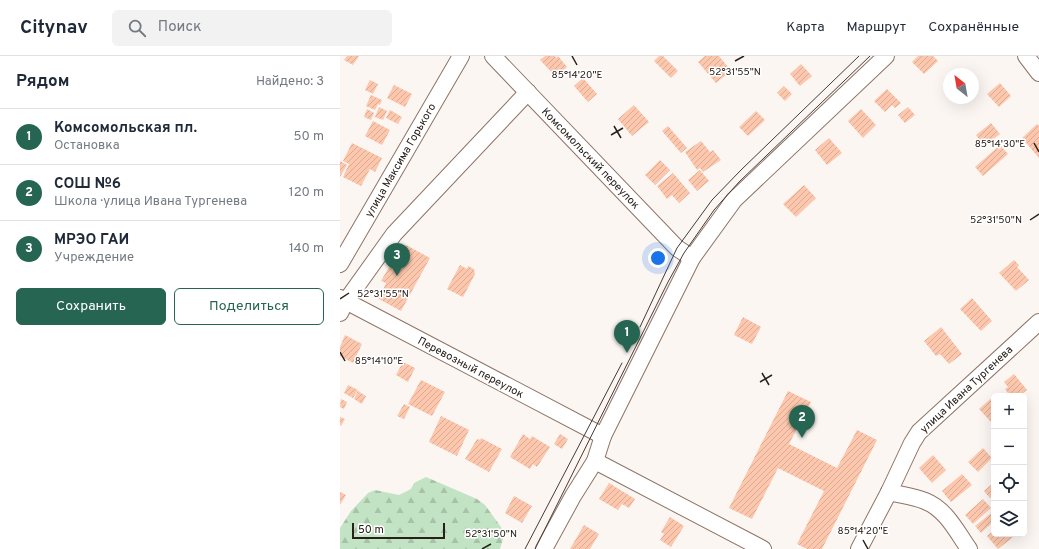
<!DOCTYPE html>
<html lang="ru">
<head>
<meta charset="utf-8">
<style>
	body { margin:0; font-family:Overpass,sans-serif; background:#f2f2f3; color:#1f2937 }
	.controls { position:absolute; right:12px; bottom:12px; display:grid; overflow:hidden; border-radius:6px; box-shadow:0 4px 16px #0002 }
	.controls button { width:36px; height:36px; display:grid; place-items:center; padding:0; border:0; border-bottom:1px solid #e0e1e3; background:#fff; color:#1f2937; font:20px sans-serif }
	.compass { position:absolute; left:603px; top:12px; width:36px; height:36px; border-radius:50%; background:#fff; box-shadow:0 4px 16px #0002; rotate:329deg }
	.scale { position:absolute; left:12px; bottom:10px; width:93px; box-sizing:border-box; padding-left:4px; border:2px solid #2a201a; border-top:0; font-size:11px; line-height:14px; white-space:nowrap; color:#2a201a; -webkit-text-stroke:3px #fff; paint-order:stroke }
	.you { position:absolute; left:318px; top:202px; width:14px; height:14px; margin:-10px; border:3px solid #fff; border-radius:50%; background:#1a73e8; box-shadow:0 0 0 6px #1a73e833 }
	.badge { display:grid; place-items:center; width:26px; height:26px; border-radius:50%; background:#266551; color:#fff; font-size:13px; font-weight:700 }
	.pin { position:absolute; translate:-50% -33px; filter:drop-shadow(0 1px 2px #0008) }
	.pin::after { content:''; position:absolute; top:21px; width:14px; height:12px; background:inherit; clip-path:polygon(0 0,100% 0,50% 100%) }
	.list { margin:0; padding:0; list-style:none }
	h2 { display:flex; justify-content:space-between; align-items:center; height:52px; margin:0; padding:0 16px; font-size:17px }
	h2 small { font-size:13px; font-weight:400; color:#747a83 }
	.list li { display:grid; grid-template-columns:26px 1fr auto; gap:12px; align-items:center; box-sizing:border-box; height:56px; padding:0 16px; border-top:1px solid #e0e1e3 }
	.list b { display:block; font-size:15px; white-space:nowrap }
	.list p { margin:0; font-size:13px; white-space:nowrap; color:#747a83 }
	.list em { font-size:13px; font-style:normal; color:#747a83 }
	.actions { display:flex; gap:8px; padding:12px 16px }
	.actions a { flex:1; padding:9px 0; border:1px solid #266551; border-radius:6px; text-align:center; font-size:14px; color:#266551 }
	.actions .main { background:#266551; color:#fff }
	.icon { flex:none; width:22px; height:22px; fill:none; stroke:currentColor; stroke-width:2; stroke-linecap:round; stroke-linejoin:round }
	.map { position:relative; flex:none; width:699px; height:493px; overflow:hidden }
	header { display:flex; align-items:center; gap:24px; box-sizing:border-box; height:56px; padding:0 20px; background:#fff; border-bottom:1px solid #e0e1e3 }
	header strong { font-size:19px }
	nav { display:flex; gap:22px; margin-inline-start:auto; font-size:14px }
	.search { width:280px; height:36px; background:#f2f2f3; display:flex; align-items:center; gap:10px; box-sizing:border-box; padding:0 14px; border-radius:6px; color:#747a83; font-size:15px }
	main { display:flex }
	aside { flex:1; background:#fff }
	.map>svg:first-child { display:block }
	.forest { fill:url(#forest-firs) }
	.building { fill:url(#building-hatch) }
	.lines { fill:none; stroke-linecap:round; stroke-linejoin:round }
	.minor-casing { stroke:#8e7366; stroke-width:18 }
	.minor { stroke:#fff; stroke-width:16 }
	.tram { stroke:#443b35; stroke-width:1 }
	.ticks { fill:none; stroke:#2a201a; stroke-width:1.5 }
	.labels { text-anchor:middle; stroke-width:3; stroke-linejoin:round; paint-order:stroke }
	.street-label { font-size:11px; fill:#2a201a; stroke:#fff }
	.ticks-label { font-size:10px; text-anchor:middle; fill:#2a201a; stroke:#fff; stroke-width:3; stroke-linejoin:round; paint-order:stroke }
</style>
</head>
<body>
<header>
<strong>Citynav</strong>
<div class="search"><svg class="icon" aria-label="search" viewBox="0 0 24 24"><circle cx="10" cy="10" r="6"/><path d="M15 15l6 6"/></svg>Поиск</div>
<nav><a>Карта</a><a>Маршрут</a><a>Сохранённые</a></nav>
</header>
<main>
<aside>
<h2>Рядом<small>Найдено: 3</small></h2>
<ul class="list">
<li><span class="badge">1</span><div><b>Комсомольская пл.</b><p>Остановка</p></div><em>50 m</em></li>
<li><span class="badge">2</span><div><b>СОШ №6</b><p>Школа · улица Ивана Тургенева</p></div><em>120 m</em></li>
<li><span class="badge">3</span><div><b>МРЭО ГАИ</b><p>Учреждение</p></div><em>140 m</em></li>
</ul>
<div class="actions"><a class="main">Сохранить</a><a>Поделиться</a></div>
</aside>
<div class="map">
<svg width="699" height="493" viewBox="0 0 699 493">
	<defs>
		<pattern id="forest-firs" width="22" height="20" patternUnits="userSpaceOnUse"><rect width="22" height="20" fill="#c2e3c4"/><path d="M5 1l3.5 6h-7zM16 11l3.5 6h-7z" fill="#a7c2a8"/></pattern>
		<pattern id="building-hatch" width="6" height="6" patternUnits="userSpaceOnUse"><rect width="6" height="6" fill="#fcc7ad"/><path d="M-1 1l2-2M0 6l6-6M5 7l2-2" fill="none" stroke="#d8ab94"/></pattern>
	</defs>
	<rect width="100%" height="100%" fill="#fcf6f3"/>
	<!-- forest -->
	<polygon class="forest" points="86,421 137,443 145,449 161,471 163,483 160,493 0,493 0,472 11,455 28,437 35,434 59,439 71,433 74,427"/>
	<!-- building -->
	<g class="building">
		<polygon points="7,0 19,0 13,9 4,4"/>
		<polygon points="205,0 215,0 216,2 218,0 227,11 216,21 200,4"/>
		<polygon points="319,0 323,0 338,15 331,22 314,5"/>
		<polygon points="365,0 379,0 391,15 376,27 358,6"/>
		<polygon points="578,0 593,0 598,5 584,18 572,6"/>
		<polygon points="461,8 472,20 460,30 450,18"/>
		<polygon points="243,22 257,38 248,46 234,30"/>
		<polygon points="30,24 38,28 33,38 25,34"/>
		<polygon points="660,27 671,40 659,51 647,38"/>
		<polygon points="54,29 72,38 65,51 47,42"/>
		<polygon points="444,30 452,38 445,45 437,37"/>
		<polygon points="547,33 561,47 555,52 552,49 545,56 534,45"/>
		<polygon points="31,39 42,44 40,49 38,48 35,54 26,50"/>
		<polygon points="294,49 309,66 292,80 278,63"/>
		<polygon points="39,51 47,55 43,64 35,61"/>
		<polygon points="568,51 575,59 565,67 558,59"/>
		<polygon points="27,53 34,57 31,64 24,61"/>
		<polygon points="521,53 536,69 523,82 508,65"/>
		<polygon points="50,54 62,61 58,68 46,62"/>
		<polygon points="416,55 425,64 408,80 399,71"/>
		<polygon points="33,65 50,74 42,89 25,80"/>
		<polygon points="651,67 660,78 644,90 636,79"/>
		<polygon points="697,68 699,70 699,102 682,82"/>
		<polygon points="328,70 347,92 341,97 322,75"/>
		<polygon points="489,82 502,97 487,109 475,94"/>
		<polygon points="361,85 370,96 373,94 381,104 363,116 360,112 357,114 345,96"/>
		<polygon points="12,87 42,102 35,116 30,113 21,130 3,121 9,108 3,105"/>
		<polygon points="660,89 668,98 643,120 635,111"/>
		<polygon points="320,104 330,114 315,129 305,119"/>
		<polygon points="0,105 7,109 0,121"/>
		<polygon points="360,114 369,125 357,135 348,124"/>
		<polygon points="333,117 350,137 339,147 332,139 327,143 317,130"/>
		<polygon points="464,129 476,142 456,161 443,148"/>
		<polygon points="66,189 90,202 61,255 39,243 46,227 41,225 52,206 56,208"/>
		<polygon points="674,204 679,209 677,211 689,224 676,235 659,217"/>
		<polygon points="120,209 127,213 128,210 134,213 135,218 123,241 107,233"/>
		<polygon points="632,242 652,265 641,275 620,253"/>
		<polygon points="403,261 421,271 412,288 394,279"/>
		<polygon points="601,271 622,298 609,308 600,298 596,300 584,285"/>
		<polygon points="5,279 22,288 13,307 0,300 0,291"/>
		<polygon points="63,306 75,312 68,326 56,319"/>
		<polygon points="674,318 687,334 679,340 670,340 665,333 668,331 664,326"/>
		<polygon points="81,324 105,336 92,360 68,348"/>
		<polygon points="8,329 18,334 13,342 4,337"/>
		<polygon points="18,335 26,340 22,348 14,343"/>
		<polygon points="448,335 471,346 449,388 497,412 517,374 537,384 482,493 467,493 457,488 484,435 438,412 412,463 389,452"/>
		<polygon points="654,340 654,365 652,367 639,353"/>
		<polygon points="1,343 7,346 4,353 0,351"/>
		<polygon points="64,348 70,351 64,363 57,360"/>
		<polygon points="101,360 129,374 117,400 89,386"/>
		<polygon points="0,361 5,363 1,370 0,369"/>
		<polygon points="183,378 190,383 192,380 210,391 197,411 193,408 190,413 170,401"/>
		<polygon points="220,378 228,383 222,393 214,388"/>
		<polygon points="141,382 162,393 149,416 125,403 137,383 140,384"/>
		<polygon points="643,392 652,402 638,416 628,406"/>
		<polygon points="593,399 606,414 592,427 579,412"/>
		<polygon points="622,418 632,429 611,446 602,435"/>
		<polygon points="654,426 654,439 650,442 644,435"/>
		<polygon points="269,427 295,443 289,452 282,448 278,454 259,443"/>
		<polygon points="0,436 6,439 0,449"/>
		<polygon points="174,440 192,450 182,467 165,457"/>
		<polygon points="643,443 651,452 633,468 625,459"/>
		<polygon points="654,455 654,465 641,477 635,470"/>
		<polygon points="330,461 344,470 331,491 320,484 324,478 321,476"/>
		<polygon points="244,469 259,478 250,493 230,493"/>
		<polygon points="654,474 654,478 677,478 658,493 647,480"/>
	</g>
	<g class="lines">
		<!-- minor casing -->
		<g class="minor-casing">
			<g id="minor">
				<polyline points="153,0 337,192 352,202"/>
				<polyline points="686,0 699,17"/>
				<polyline points="0,208 121,0"/>
				<polyline points="0,242 263,380"/>
				<polyline points="0,257 6,245 54,178 188,36"/>
				<polyline points="255,405 423,493"/>
				<path d="M549 436C561 439 574 440 585 445 606 453 617 476 629 493"/>
				<polyline points="204,493 233,440 255,405 263,380 352,202 394,144 546,0"/>
				<polyline points="519,493 549,436 572,387 579,376 699,266"/>
			</g>
		</g>
		<!-- minor -->
		<use href="#minor" class="minor"/>
		<!-- tram -->
		<g class="tram">
			<polyline points="300,271 337,192 372,144 401,114 519,0"/>
			<polyline points="185,493 282,307"/>
			<polyline points="195,493 328,226 344,197 374,154 399,126 530,0"/>
		</g>
	</g>
	<!-- ticks -->
	<path class="ticks" d="M232 0 237 9M395 5 404 0M274 70 281 82M271 79 283 72M694 87 699 96M690 164 699 158M0 243 9 237M0 296 5 305M422 317 429 329M420 326 432 319M523 484 528 493M142 493 151 488"/>
	<g class="labels">
		<!-- street labels -->
		<g class="street-label">
			<text transform="translate(251 102) rotate(46)" y="4">Комсомольский переулок</text>
			<text transform="translate(60 104) rotate(-60)" y="4">улица Максима Горького</text>
			<text transform="translate(131 311) rotate(28)" y="4">Перевозный переулок</text>
			<text transform="translate(626 333) rotate(-43)" y="4">улица Ивана Тургенева</text>
		</g>
	</g>
	<g class="ticks-label">
		<text x="395" y="19">52°31'55"N</text>
		<text x="237" y="22">85°14'20"E</text>
		<text x="660" y="91">85°14'30"E</text>
		<text x="656" y="167">52°31'50"N</text>
		<text x="43" y="241">52°31'55"N</text>
		<text x="39" y="308">85°14'10"E</text>
		<text x="523" y="478">85°14'20"E</text>
		<text x="151" y="481">52°31'50"N</text>
	</g>
</svg>
<div class="controls">
<button>+</button>
<button>−</button>
<button><svg class="icon" aria-label="locate" viewBox="0 0 24 24"><circle cx="12" cy="12" r="6"/><path d="M12 2v4M12 18v4M2 12h4M18 12h4"/></svg></button>
<button><svg class="icon" aria-label="layers" viewBox="0 0 24 24"><path d="M12 4l9 5-9 5-9-5zM3 14l9 5 9-5"/></svg></button>
</div>
<svg class="compass" viewBox="-18 -18 36 36"><path d="M0-13l5 13h-10z" fill="#e53935"/><path d="M0 13l5-13h-10z" fill="#747a83"/></svg>
<div class="scale">50 m</div>
<div class="you"></div>
<div class="pin badge" style="left:287px;top:297px">1</div>
<div class="pin badge" style="left:462px;top:382px">2</div>
<div class="pin badge" style="left:57px;top:220px">3</div>
</div>
</main>
</body>
</html>
